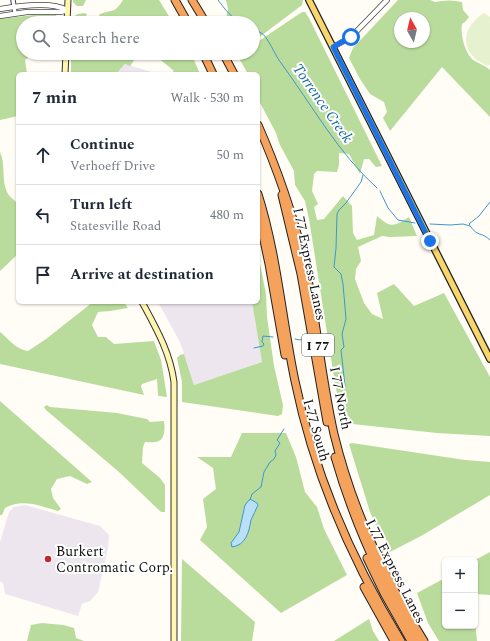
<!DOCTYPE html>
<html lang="en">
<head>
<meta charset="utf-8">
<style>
	body { margin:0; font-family:Spectral,serif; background:#f6f6f7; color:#1f2937 }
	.controls { position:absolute; right:12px; bottom:12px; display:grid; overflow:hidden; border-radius:6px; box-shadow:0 1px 3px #0004 }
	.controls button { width:36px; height:36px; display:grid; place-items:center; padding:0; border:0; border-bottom:1px solid #e0e1e3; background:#fff; color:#1f2937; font:20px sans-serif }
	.compass { position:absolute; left:394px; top:12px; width:36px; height:36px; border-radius:50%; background:#fff; box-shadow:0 1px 3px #0004; rotate:352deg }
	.stop { position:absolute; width:12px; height:12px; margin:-9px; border:3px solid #1a73e8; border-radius:50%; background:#fff }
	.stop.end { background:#1a73e8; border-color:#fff; box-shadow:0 1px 4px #0008 }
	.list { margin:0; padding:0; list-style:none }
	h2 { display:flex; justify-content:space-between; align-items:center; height:52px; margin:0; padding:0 16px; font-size:17px }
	h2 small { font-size:13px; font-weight:400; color:#747a83 }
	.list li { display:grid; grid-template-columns:26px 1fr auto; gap:12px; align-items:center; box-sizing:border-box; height:60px; padding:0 16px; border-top:1px solid #e0e1e3 }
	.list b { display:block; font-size:15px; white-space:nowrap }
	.list p { margin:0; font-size:13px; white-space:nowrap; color:#747a83 }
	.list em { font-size:13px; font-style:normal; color:#747a83 }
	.icon { flex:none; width:22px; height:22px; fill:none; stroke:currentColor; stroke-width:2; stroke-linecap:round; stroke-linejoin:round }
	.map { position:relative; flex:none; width:490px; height:641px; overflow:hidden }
	.search { position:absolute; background:#fff; box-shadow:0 1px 3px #0004; left:16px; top:16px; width:244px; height:44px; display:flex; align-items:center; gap:10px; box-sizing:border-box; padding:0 14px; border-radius:22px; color:#747a83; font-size:15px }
	.panel { position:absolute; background:#fff; box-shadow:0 1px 3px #0004; left:16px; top:72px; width:244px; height:232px; border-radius:6px }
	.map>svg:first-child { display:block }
	.industrial { fill:#eee6ef }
	.forest { fill:#b9dc9c; fill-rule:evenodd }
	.pitch { fill:#e6f2cf }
	.water { fill:#b9e0f7; stroke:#3f96cf }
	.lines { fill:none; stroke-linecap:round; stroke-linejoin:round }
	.stream { stroke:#3f96cf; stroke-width:1 }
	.minor-casing { stroke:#444; stroke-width:5.5 }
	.tertiary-casing { stroke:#444; stroke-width:6 }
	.secondary-casing { stroke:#333; stroke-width:7 }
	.primary-casing { stroke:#222; stroke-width:8 }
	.motorway-casing { stroke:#222; stroke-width:9 }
	.minor { stroke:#fff; stroke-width:3.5 }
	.tertiary { stroke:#fff; stroke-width:4.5 }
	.secondary { stroke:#fff6b0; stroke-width:5 }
	.primary { stroke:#f9d66b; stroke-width:5.5 }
	.motorway { stroke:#f5a25d; stroke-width:7 }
	.route { stroke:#1a73e8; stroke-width:5 }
	.poi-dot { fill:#c4262e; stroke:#fff; stroke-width:1.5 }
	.labels { text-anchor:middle; stroke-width:4; stroke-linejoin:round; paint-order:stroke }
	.shield { fill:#fff; stroke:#585858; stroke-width:1 }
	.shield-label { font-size:13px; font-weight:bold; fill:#111 }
	.street-label { font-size:14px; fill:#111; stroke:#fff }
	.poi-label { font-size:14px; fill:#111; stroke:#fff; text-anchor:start }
	.water-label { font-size:15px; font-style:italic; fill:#1768a6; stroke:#fff }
</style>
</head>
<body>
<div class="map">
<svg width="490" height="641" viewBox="0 0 490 641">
	<rect width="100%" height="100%" fill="#fffdf5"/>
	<!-- industrial -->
	<g class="industrial">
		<polygon points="125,64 158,74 116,74"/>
		<polygon points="158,302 252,302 262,362 194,385 180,342"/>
		<polygon points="25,505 100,526 109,535 108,548 98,592 90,601 82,604 78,616 5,594 3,583 0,581 0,542 9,512 14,507"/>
	</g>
	<!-- forest -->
	<g class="forest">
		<polygon points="73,0 86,0 83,6 77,6 73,2"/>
		<path d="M123 0H159L173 23H96L100 14C113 9 114 14 123 0Z"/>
		<polygon points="226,0 303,0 302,5 253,42 253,23 225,23 228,9"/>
		<path d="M398 0H430L435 2C444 0 453 0 462 2L463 10 469 17 465 22 462 24C460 34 465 53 473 60 479 64 485 65 490 70V117L442 67 390 131 383 118 387 112 384 102 370 94 360 79 349 58 353 48ZM400 18H424V42H400Z"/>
		<path d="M302 12H305L309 18 382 166 376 167 369 159H364L360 174 349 154 339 153V165L337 172 317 171 314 174 312 191 318 204 314 207 317 220 324 219 343 196 352 206 353 233 357 240 374 235 377 216C392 229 394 226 409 217L417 236 390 237 382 236 358 247 361 261 356 269 355 279 364 303 372 314 383 319 377 293 394 284 414 306 444 293 490 377V436L437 433 343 423 335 383 309 219 305 201 295 185 294 171 280 145 276 133 258 99V74H248L240 60 242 53H253V45Z"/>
		<polygon points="84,13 87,14 83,23 71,23 73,17 78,14"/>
		<polygon points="33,15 56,15 58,23 23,23 23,53 34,53 25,60 27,74 18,74 18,116 0,120 0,19"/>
		<polygon points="71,53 139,53 130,66 125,64 116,74 71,74"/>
		<polygon points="152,53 191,53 200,74 174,74 173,70"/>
		<path d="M0 152C6 165 1 179 7 192 9 197 15 200 18 204V254L0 271Z"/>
		<polygon points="258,254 266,294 267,317 274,366 283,405 282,414 278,416 182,402 182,382 177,358 180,355 184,354 194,385 262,362 252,302 258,302"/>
		<path d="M93 302H124L128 308 110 311 98 312 92 325 98 337H106L114 344 154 341 161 360 167 397 159 396 158 395 157 379 142 384 141 386 144 395 0 364V332C10 340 15 349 28 351L46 339Z"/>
		<path d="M0 401 92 482 87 484 70 476 57 479 51 489 53 498 61 509 58 511C41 506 22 498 5 508L2 515H0Z"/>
		<path d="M47 405 50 407 117 413 147 419 150 422 164 421C165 427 165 438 159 441 155 443 149 442 145 442L143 447 142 463 160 478 165 485V512H161L119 472 46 410 44 407Z"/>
		<polygon points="242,433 286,433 296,457 305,492 317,507 324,529 347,575 281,613 200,540 207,527 203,499 216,489 213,468 197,457 231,457"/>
		<polygon points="352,443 465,460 490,462 490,495 421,536 388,553 385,550 386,539 375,524 370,512 349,444"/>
		<polygon points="490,552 490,595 475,594 475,560"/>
		<polygon points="182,559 255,622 252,641 181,641"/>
		<polygon points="445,578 445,626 475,626 475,620 477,641 439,641 428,623 417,593"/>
		<polygon points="369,619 373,631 379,641 334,641"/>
		<polygon points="42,623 63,625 74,628 76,638 84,641 27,641 31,625"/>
	</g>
	<!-- pitch -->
	<path class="pitch" d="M484 13 490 17V64L488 66C484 64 480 62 477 60 458 45 466 24 484 13Z"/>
	<!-- water -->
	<path class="water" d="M250 499 257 503 258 505C256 510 253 515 251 520 249 532 246 545 232 547L231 543 239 532 245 505Z"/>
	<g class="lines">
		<!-- stream -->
		<g class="stream">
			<path d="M218 0C225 9 232 20 244 23"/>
			<path d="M253 29C256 30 258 31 261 33 267 35 276 57 281 63 312 105 338 153 377 188"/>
			<polyline points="380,191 388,208 398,220 415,223"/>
			<path d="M430 224 450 225 463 224 470 226C478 237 482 232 490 240"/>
			<polyline points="470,225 469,224 479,216 490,202"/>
			<polyline points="295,339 300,340 304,338"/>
			<polyline points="254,348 263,346 264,344 262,342 263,336 273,337"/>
			<polyline points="345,386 341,350 344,347 342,334 346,319 343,284 341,274 334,267 336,248 337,214 339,210 346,203 361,182 363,175"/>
			<polyline points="250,500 252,494 261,487 264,472 270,462 274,459 276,455 275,451 280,443 277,440 284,429"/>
		</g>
		<!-- minor casing -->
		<g class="minor-casing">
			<polyline id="minor" points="13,0 15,13"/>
		</g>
		<!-- tertiary casing -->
		<g class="tertiary-casing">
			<g id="tertiary">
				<path d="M0 9C18 6 51 1 67 10"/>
				<polyline points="0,16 27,12 61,12 67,10"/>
				<polyline points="333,47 351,37 387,0"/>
			</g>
		</g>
		<!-- secondary casing -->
		<g class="secondary-casing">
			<g id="secondary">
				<polyline points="67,23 68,0"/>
				<polyline points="65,74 66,53"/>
				<path d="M142 302C156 328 170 352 174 382V641"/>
			</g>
		</g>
		<!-- primary casing -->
		<g class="primary-casing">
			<polyline id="primary" points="309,0 490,359"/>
		</g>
		<!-- motorway casing -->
		<g class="motorway-casing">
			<g id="motorway">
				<polyline points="175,0 188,23"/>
				<polyline points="192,0 206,23"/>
				<polyline points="203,53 213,74"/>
				<polyline points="223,53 234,74"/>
				<path d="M258 125C279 173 296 222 307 274 317 327 322 381 334 434 352 508 384 577 424 641"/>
				<path d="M258 194C277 254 282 319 295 381 314 474 352 561 401 641"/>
				<polyline points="282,195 301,274 327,422"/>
				<polyline points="258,212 269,264 285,355"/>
				<path d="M335 457C354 523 382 584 417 641"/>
				<polyline points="367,558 384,593 411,641"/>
				<polyline points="364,587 394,641"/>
			</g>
		</g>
		<!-- minor -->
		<use href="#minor" class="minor"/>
		<!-- tertiary -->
		<use href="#tertiary" class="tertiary"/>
		<!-- secondary -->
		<use href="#secondary" class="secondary"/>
		<!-- primary -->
		<use href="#primary" class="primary"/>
		<!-- motorway -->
		<use href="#motorway" class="motorway"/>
	</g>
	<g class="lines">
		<!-- route -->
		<polyline class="route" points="351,37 333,47 430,241"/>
	</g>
	<!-- markers -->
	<circle class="poi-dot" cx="48" cy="559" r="4"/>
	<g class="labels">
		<!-- shield labels -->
		<rect class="shield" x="302" y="334" width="32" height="22" rx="3"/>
		<g class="shield-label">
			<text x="318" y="350">I 77</text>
		</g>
		<!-- street labels -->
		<g class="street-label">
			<text transform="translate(310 264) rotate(78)" y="5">I 77 Express Lanes</text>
			<text transform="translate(341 398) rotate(79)" y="5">I 77 North</text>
			<text transform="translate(317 430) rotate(74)" y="5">I-77 South</text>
			<text transform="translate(396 571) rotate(63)" y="5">I 77 Express Lanes</text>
		</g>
		<!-- poi labels -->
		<g class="poi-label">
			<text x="56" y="556">Burkert<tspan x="56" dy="16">Contromatic Corp.</tspan></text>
		</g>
		<!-- water labels -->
		<g class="water-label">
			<text transform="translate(323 103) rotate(55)" y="5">Torrence Creek</text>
		</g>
	</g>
</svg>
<div class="controls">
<button>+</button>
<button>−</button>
</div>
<svg class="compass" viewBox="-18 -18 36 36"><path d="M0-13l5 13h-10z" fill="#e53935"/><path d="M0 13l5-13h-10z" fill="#747a83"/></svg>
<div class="stop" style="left:351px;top:37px"></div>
<div class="stop end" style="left:430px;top:241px"></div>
<div class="search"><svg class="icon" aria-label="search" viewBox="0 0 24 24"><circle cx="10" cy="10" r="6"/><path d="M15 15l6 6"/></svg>Search here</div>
<section class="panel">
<h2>7 min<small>Walk · 530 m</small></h2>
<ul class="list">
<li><svg class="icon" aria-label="ahead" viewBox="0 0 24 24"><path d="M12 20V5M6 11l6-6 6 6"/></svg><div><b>Continue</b><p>Verhoeff Drive</p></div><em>50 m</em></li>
<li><svg class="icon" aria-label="left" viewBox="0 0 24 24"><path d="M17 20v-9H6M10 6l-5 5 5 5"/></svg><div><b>Turn left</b><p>Statesville Road</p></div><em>480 m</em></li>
<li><svg class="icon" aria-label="arrive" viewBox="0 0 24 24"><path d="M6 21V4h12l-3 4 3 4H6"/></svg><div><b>Arrive at destination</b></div></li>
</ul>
</section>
</div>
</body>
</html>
